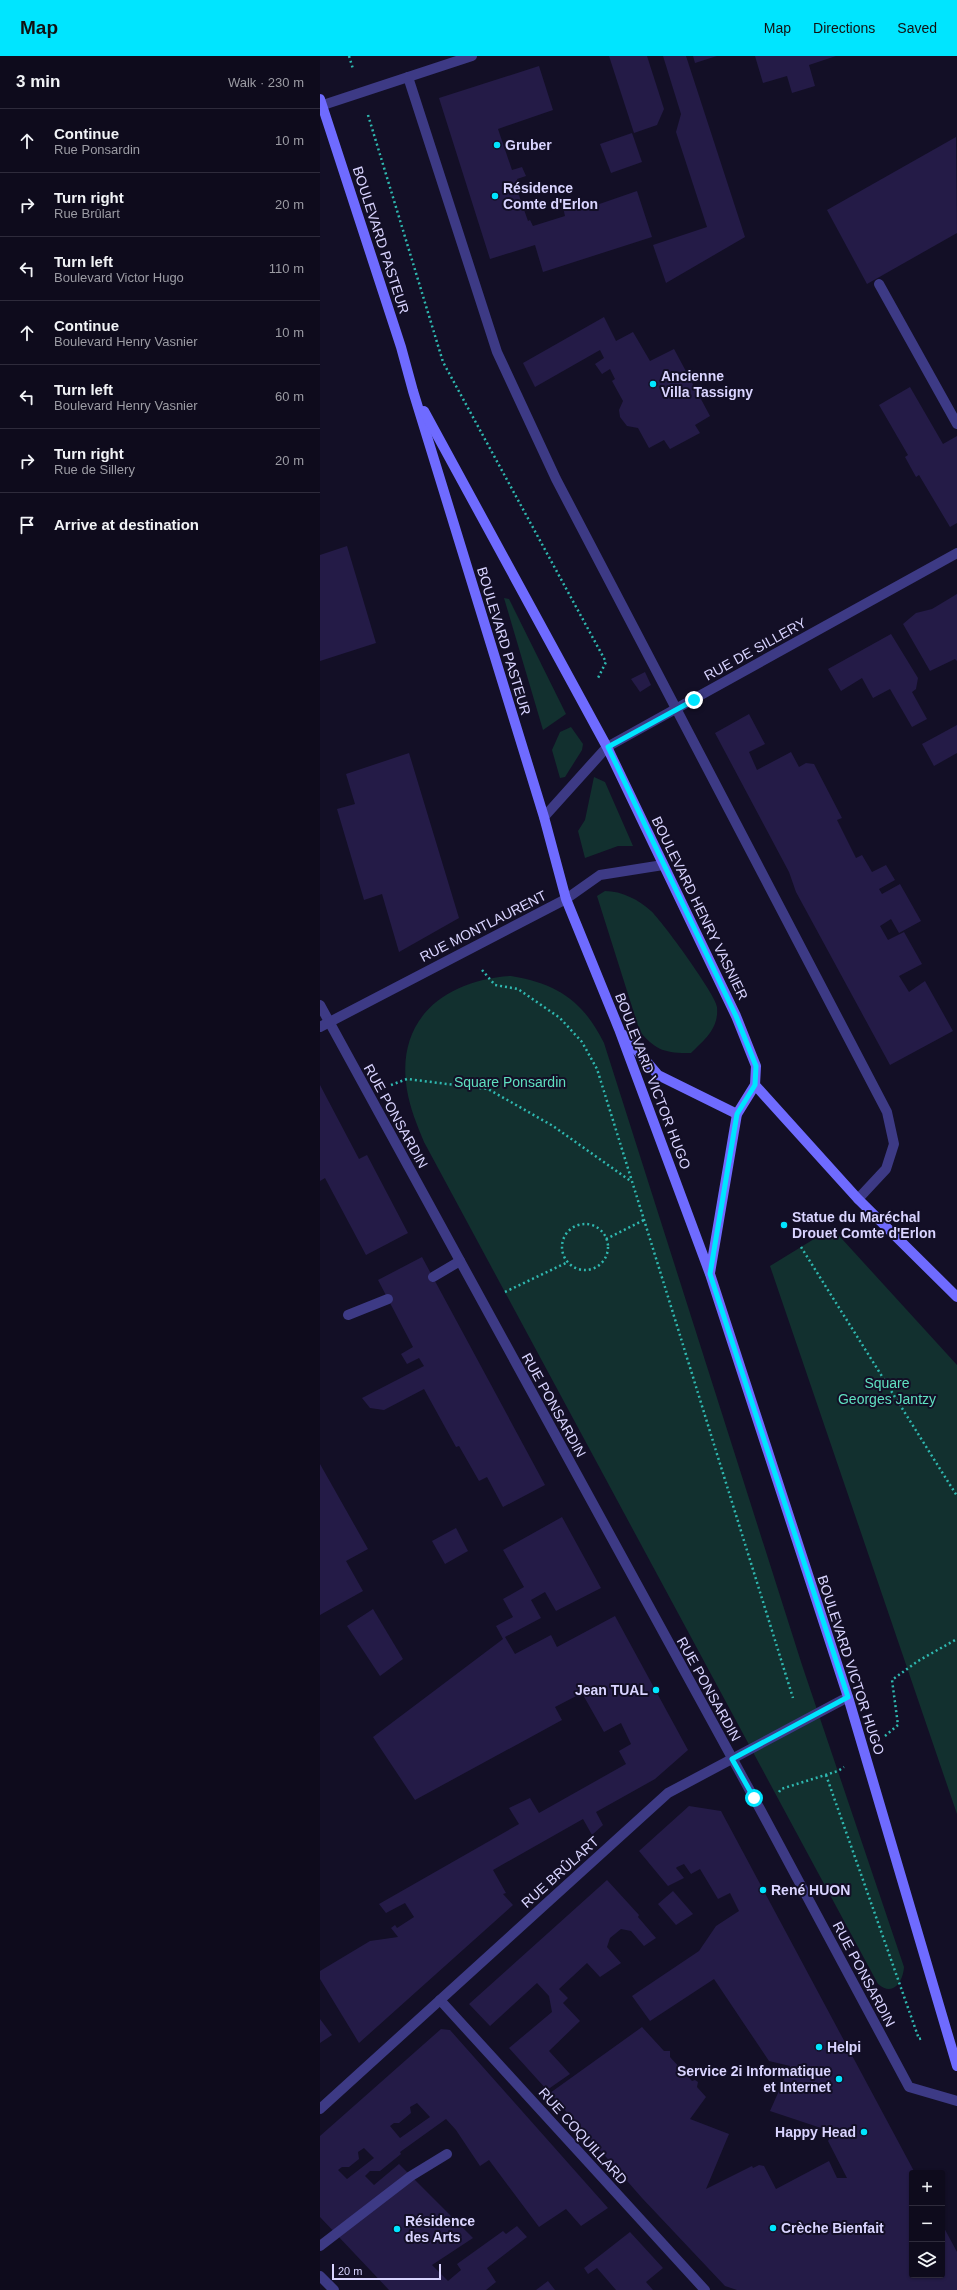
<!DOCTYPE html>
<html lang="en">
<head>
<meta charset="utf-8">
<style>
	body { margin:0; font-family:Arial,sans-serif; background:#1c1929; color:#f1f3f6 }
	.controls { position:absolute; right:12px; bottom:12px; display:grid; overflow:hidden; border-radius:4px; box-shadow:0 1px 3px #0004 }
	.controls button { width:36px; height:36px; display:grid; place-items:center; padding:0; border:0; border-bottom:1px solid #2e2b3b; background:#0e0b1c; color:#f1f3f6; font:20px sans-serif }
	.scale { position:absolute; left:12px; bottom:10px; width:109px; box-sizing:border-box; padding-left:4px; border:2px solid #d9d4ff; border-top:0; font-size:11px; line-height:14px; white-space:nowrap; color:#d9d4ff; -webkit-text-stroke:3px #130f26; paint-order:stroke }
	.stop { position:absolute; width:12px; height:12px; margin:-9px; border:3px solid #00e5ff; border-radius:50%; background:#fff }
	.stop.end { background:#00e5ff; border-color:#fff; box-shadow:0 1px 4px #0008 }
	.list { margin:0; padding:0; list-style:none }
	h2 { display:flex; justify-content:space-between; align-items:center; height:52px; margin:0; padding:0 16px; font-size:17px }
	h2 small { font-size:13px; font-weight:400; color:#9b9ba3 }
	.list li { display:grid; grid-template-columns:26px 1fr auto; gap:12px; align-items:center; box-sizing:border-box; height:64px; padding:0 16px; border-top:1px solid #2e2b3b }
	.list b { display:block; font-size:15px; white-space:nowrap }
	.list p { margin:0; font-size:13px; white-space:nowrap; color:#9b9ba3 }
	.list em { font-size:13px; font-style:normal; color:#9b9ba3 }
	.icon { flex:none; width:22px; height:22px; fill:none; stroke:currentColor; stroke-width:2; stroke-linecap:round; stroke-linejoin:round }
	.map { position:relative; flex:none; width:637px; height:2234px; overflow:hidden }
	header { display:flex; align-items:center; gap:24px; box-sizing:border-box; height:56px; padding:0 20px; background:#00e5ff; color:#111 }
	header strong { font-size:19px }
	nav { display:flex; gap:22px; margin-inline-start:auto; font-size:14px }
	main { display:flex }
	aside { flex:1; background:#0e0b1c }
	.map>svg:first-child { display:block }
	.green { fill:#12302f }
	.building { fill:#241b47; fill-rule:evenodd }
	.lines { fill:none; stroke-linecap:round; stroke-linejoin:round }
	.path { stroke:#2fb8b0; stroke-width:2.5; stroke-dasharray:2 3; stroke-linecap:butt }
	.lane { stroke:#3d3a85; stroke-width:10 }
	.street { stroke:#3d3a85; stroke-width:10 }
	.secondary { stroke:#6f6bff; stroke-width:10 }
	.route { stroke:#00e5ff; stroke-width:5 }
	.poi-dot { fill:#00e5ff; stroke:#130f26; stroke-width:1.5 }
	.labels { text-anchor:middle; stroke-width:4; stroke-linejoin:round; paint-order:stroke }
	.poi-label { font-size:14px; font-weight:bold; fill:#d9d4ff; stroke:#130f26; text-anchor:start }
	.street-label { font-size:14px; fill:#d9d4ff; stroke:#130f26 }
	.park-label { font-size:14px; fill:#5fe0c0; stroke:#130f26 }
</style>
</head>
<body>
<header>
<strong>Map</strong>
<nav><a>Map</a><a>Directions</a><a>Saved</a></nav>
</header>
<main>
<aside>
<h2>3 min<small>Walk · 230 m</small></h2>
<ul class="list">
<li><svg class="icon" aria-label="ahead" viewBox="0 0 24 24"><path d="M12 20V5M6 11l6-6 6 6"/></svg><div><b>Continue</b><p>Rue Ponsardin</p></div><em>10 m</em></li>
<li><svg class="icon" aria-label="right" viewBox="0 0 24 24"><path d="M7 20v-9h11M14 6l5 5-5 5"/></svg><div><b>Turn right</b><p>Rue Brûlart</p></div><em>20 m</em></li>
<li><svg class="icon" aria-label="left" viewBox="0 0 24 24"><path d="M17 20v-9H6M10 6l-5 5 5 5"/></svg><div><b>Turn left</b><p>Boulevard Victor Hugo</p></div><em>110 m</em></li>
<li><svg class="icon" aria-label="ahead" viewBox="0 0 24 24"><path d="M12 20V5M6 11l6-6 6 6"/></svg><div><b>Continue</b><p>Boulevard Henry Vasnier</p></div><em>10 m</em></li>
<li><svg class="icon" aria-label="left" viewBox="0 0 24 24"><path d="M17 20v-9H6M10 6l-5 5 5 5"/></svg><div><b>Turn left</b><p>Boulevard Henry Vasnier</p></div><em>60 m</em></li>
<li><svg class="icon" aria-label="right" viewBox="0 0 24 24"><path d="M7 20v-9h11M14 6l5 5-5 5"/></svg><div><b>Turn right</b><p>Rue de Sillery</p></div><em>20 m</em></li>
<li><svg class="icon" aria-label="arrive" viewBox="0 0 24 24"><path d="M6 21V4h12l-3 4 3 4H6"/></svg><div><b>Arrive at destination</b></div></li>
</ul>
</aside>
<div class="map">
<svg width="637" height="2234" viewBox="0 0 637 2234">
	<rect width="100%" height="100%" fill="#130f26"/>
	<!-- green -->
	<g class="green">
		<polygon points="184,542 189,543 246,658 223,674"/>
		<polygon points="251,671 263,688 262,694 245,721 240,722 232,694 240,676"/>
		<polygon points="274,721 285,726 313,790 298,790 265,802 258,775 265,764"/>
		<path d="M285 835C302 835 319 844 331 855 342 865 396 939 397 951 399 973 384 984 371 997 345 997 337 995 320 976L277 840Z"/>
		<path d="M191 920C238 928 263 945 284 987L482 1609 584 1911C583 1926 573 1941 558 1928L104 1086C97 1069 90 1052 87 1034 75 962 126 924 191 920Z"/>
		<polygon points="512,1172 637,1309 637,1758 450,1210"/>
	</g>
	<!-- building -->
	<g class="building">
		<polygon points="289,0 327,0 344,53 337,69 314,77"/>
		<polygon points="343,0 366,0 425,181 346,227 333,189 387,171 356,76 361,58"/>
		<polygon points="373,0 397,0 375,7"/>
		<polygon points="435,0 516,0 489,9 495,30 472,37 467,20 443,27"/>
		<polygon points="219,10 233,54 178,73 192,114 202,111 206,120 197,123 199,129 196,131 208,165 210,164 213,170 245,160 242,147 250,144 253,151 260,149 262,154 317,135 332,181 223,216 215,189 170,203 119,42"/>
		<polygon points="312,77 322,106 291,117 280,88"/>
		<polygon points="636,81 637,177 547,228 507,154"/>
		<polygon points="284,261 296,285 313,276 330,305 354,293 390,360 375,369 380,377 350,393 344,384 329,392 318,372 307,370 300,361 299,354 303,345 292,325 295,323 290,313 282,318 275,308 284,302 280,294 215,331 203,307"/>
		<polygon points="590,331 623,388 637,380 637,467 630,471 599,419 596,421 585,401 588,399 559,349"/>
		<polygon points="27,490 56,587 0,605 0,499"/>
		<polygon points="637,538 637,605 635,603 610,615 583,568 596,557 612,553"/>
		<polygon points="571,578 598,622 596,633 592,636 607,663 592,671 570,633 553,642 542,622 521,635 508,613"/>
		<polygon points="325,616 331,629 320,636 311,623"/>
		<polygon points="429,658 445,688 429,696 437,714 471,696 479,711 486,707 494,708 522,762 517,764 536,802 542,799 552,816 566,809 575,824 559,833 562,838 580,828 601,865 579,877 571,863 560,870 568,884 584,876 602,908 579,920 589,936 605,925 633,975 570,1009 476,836 469,816 395,677"/>
		<polygon points="637,669 637,697 614,710 602,688"/>
		<polygon points="89,697 139,862 79,896 62,838 44,844 17,753 35,748 26,718"/>
		<polygon points="0,1029 39,1103 47,1099 88,1177 46,1199 5,1122 0,1125"/>
		<polygon points="102,1201 225,1429 183,1451 167,1421 159,1425 139,1390 136,1391 104,1333 64,1354 50,1352 42,1342 104,1310 99,1302 87,1308 81,1298 93,1291 58,1224"/>
		<polygon points="0,1408 48,1493 26,1505 43,1535 0,1559"/>
		<polygon points="242,1461 281,1532 236,1555 225,1536 211,1544 221,1562 185,1581 195,1598 231,1579 237,1591 295,1560 368,1694 335,1723 276,1756 283,1769 272,1779 263,1763 173,1814 186,1837 183,1838 193,1849 39,1987 0,1923 0,1915 50,1885 78,1881 71,1872 75,1869 77,1872 94,1861 85,1847 66,1857 59,1848 199,1768 189,1752 210,1742 219,1757 306,1708 299,1695 311,1688 301,1667 284,1676 262,1637 235,1651 242,1664 95,1744 53,1681 183,1583 176,1570 193,1561 183,1543 204,1531 183,1494"/>
		<polygon points="136,1472 148,1495 125,1508 112,1485"/>
		<polygon points="53,1553 83,1603 60,1620 27,1570"/>
		<polygon points="369,1750 401,1755 595,2117 592,2117 592,2219 622,2219 622,2168 637,2196 637,2234 417,2234 405,2230 322,2142 230,2037 322,1971 344,1995 350,1995 350,2001 372,2025 375,2024 378,2026 377,2031 386,2041 370,2063 409,2078 386,2133 432,2110 433,2112 439,2109 444,2110 456,2133 509,2105 517,2122 527,2122 508,2085 513,2076 450,2055 470,2010 449,2005 394,1923 330,1965 312,1940 379,1895 396,1870 419,1855 410,1837 398,1843 380,1813 371,1818 364,1808 357,1811 356,1812 364,1822 348,1830 319,1795"/>
		<polygon points="287,1824 319,1859 318,1861 336,1882 324,1890 311,1875 301,1873 290,1882 287,1891 301,1907 280,1921 267,1907 239,1933 248,1942 243,1947 260,1965 229,1995 250,2018 227,2034 189,1992 232,1956 229,1940 217,1927 170,1970 149,1948"/>
		<polygon points="353,1835 373,1858 356,1869 338,1848"/>
		<polygon points="0,1963 12,1979 0,1987"/>
		<path d="M121 1973 130 1974 288 2152 261 2170 246 2153 219 2171 169 2104 160 2110 136 2074 126 2063 80 2096 81 2098 60 2115H50L45 2120 54 2129 79 2108 153 2182 112 2209 128 2225 141 2214 137 2208 183 2175 186 2178 197 2170 207 2181 167 2212 176 2226 166 2234H69L0 2161V2080ZM97 2047 110 2061 80 2082 70 2070 74 2067H79L91 2057 90 2051ZM44 2092 54 2102 27 2123 18 2114 22 2111H29L39 2103 38 2096Z"/>
		<polygon points="310,2176 343,2212 326,2226 333,2234 296,2234 277,2212 268,2218 264,2212"/>
		<polygon points="228,2225 235,2234 216,2234"/>
	</g>
	<g class="lines">
		<!-- path -->
		<g class="path">
			<polyline points="29,0 33,13"/>
			<polyline points="48,59 123,306 286,606 278,622"/>
			<polyline points="162,914 175,929 198,933 240,962 262,986 277,1013 473,1642"/>
			<polyline points="71,1029 87,1023 168,1033 233,1070 312,1126"/>
			<circle cx="265" cy="1191" r="23"/>
			<polyline points="286,1183 324,1164"/>
			<polyline points="481,1191 637,1440"/>
			<polyline points="185,1236 248,1206"/>
			<polyline points="565,1680 578,1669 572,1624 598,1605 637,1583"/>
			<polyline points="506,1719 599,1983 603,1982"/>
			<polyline points="459,1736 461,1733 518,1715 524,1711"/>
		</g>
		<!-- lane -->
		<g class="lane">
			<polyline points="88,21 177,296 236,423 567,1056 574,1088 566,1113 538,1143"/>
			<polyline points="559,228 637,368"/>
			<polyline points="113,1221 140,1205"/>
			<polyline points="28,1259 68,1243"/>
			<polyline points="0,2190 91,2120 127,2098"/>
		</g>
		<!-- street -->
		<g class="street">
			<polyline points="0,50 152,0"/>
			<polyline points="224,761 287,691 637,497"/>
			<polyline points="0,949 440,1753 589,2031 637,2045"/>
			<polyline points="0,971 246,843 280,819 343,809"/>
			<polyline points="120,1944 385,2234"/>
			<polyline points="0,2053 348,1737 528,1641"/>
			<polyline points="0,2220 14,2234"/>
		</g>
		<!-- secondary -->
		<g class="secondary">
			<polyline points="0,43 81,291 93,335 224,761 246,843 299,973 390,1218 528,1641 637,2010"/>
			<polyline points="104,355 287,691 416,960 436,1010 435,1029 417,1058 390,1217"/>
			<polyline points="304,979 338,1019 417,1058"/>
			<polyline points="435,1029 538,1143 637,1241"/>
		</g>
	</g>
	<g class="lines">
		<!-- route -->
		<polyline class="route" points="374,644 288,691 416,960 436,1010 435,1029 417,1058 390,1218 528,1641 412,1703 434,1742"/>
	</g>
	<!-- markers -->
	<g class="poi-dot">
		<circle cx="177" cy="89" r="4"/>
		<circle cx="175" cy="140" r="4"/>
		<circle cx="333" cy="328" r="4"/>
		<circle cx="464" cy="1169" r="4"/>
		<circle cx="336" cy="1634" r="4"/>
		<circle cx="443" cy="1834" r="4"/>
		<circle cx="499" cy="1991" r="4"/>
		<circle cx="519" cy="2023" r="4"/>
		<circle cx="544" cy="2076" r="4"/>
		<circle cx="453" cy="2172" r="4"/>
		<circle cx="77" cy="2173" r="4"/>
	</g>
	<g class="labels">
		<!-- poi labels -->
		<g class="poi-label">
			<text x="185" y="94">Gruber</text>
			<text x="183" y="137">Résidence<tspan x="183" dy="16">Comte d'Erlon</tspan></text>
			<text x="341" y="325">Ancienne<tspan x="341" dy="16">Villa Tassigny</tspan></text>
			<text x="472" y="1166">Statue du Maréchal<tspan x="472" dy="16">Drouet Comte d'Erlon</tspan></text>
			<text x="328" y="1639" text-anchor="end">Jean TUAL</text>
			<text x="451" y="1839">René HUON</text>
			<text x="507" y="1996">Helpi</text>
			<text x="511" y="2020" text-anchor="end">Service 2i Informatique<tspan x="511" dy="16">et Internet</tspan></text>
			<text x="536" y="2081" text-anchor="end">Happy Head</text>
			<text x="85" y="2170">Résidence<tspan x="85" dy="16">des Arts</tspan></text>
			<text x="461" y="2177">Crèche Bienfait</text>
		</g>
		<!-- street labels -->
		<g class="street-label">
			<text transform="translate(61 184) rotate(72)" y="5">BOULEVARD PASTEUR</text>
			<text transform="translate(184 585) rotate(73)" y="5">BOULEVARD PASTEUR</text>
			<text transform="translate(435 593) rotate(-29)" y="5">RUE DE SILLERY</text>
			<text transform="translate(380 852) rotate(64)" y="5">BOULEVARD HENRY VASNIER</text>
			<text transform="translate(163 870) rotate(-27)" y="5">RUE MONTLAURENT</text>
			<text transform="translate(333 1025) rotate(69)" y="5">BOULEVARD VICTOR HUGO</text>
			<text transform="translate(76 1060) rotate(61)" y="5">RUE PONSARDIN</text>
			<text transform="translate(234 1349) rotate(61)" y="5">RUE PONSARDIN</text>
			<text transform="translate(531 1609) rotate(72)" y="5">BOULEVARD VICTOR HUGO</text>
			<text transform="translate(389 1633) rotate(61)" y="5">RUE PONSARDIN</text>
			<text transform="translate(240 1816) rotate(-42)" y="5">RUE BRÛLART</text>
			<text transform="translate(544 1918) rotate(62)" y="5">RUE PONSARDIN</text>
			<text transform="translate(263 2080) rotate(48)" y="5">RUE COQUILLARD</text>
		</g>
		<!-- park labels -->
		<g class="park-label">
			<text x="190" y="1031">Square Ponsardin</text>
			<text x="567" y="1332">Square<tspan x="567" dy="16">Georges Jantzy</tspan></text>
		</g>
	</g>
</svg>
<div class="controls">
<button>+</button>
<button>−</button>
<button><svg class="icon" aria-label="layers" viewBox="0 0 24 24"><path d="M12 4l9 5-9 5-9-5zM3 14l9 5 9-5"/></svg></button>
</div>
<div class="scale">20 m</div>
<div class="stop" style="left:434px;top:1742px"></div>
<div class="stop end" style="left:374px;top:644px"></div>
</div>
</main>
</body>
</html>
